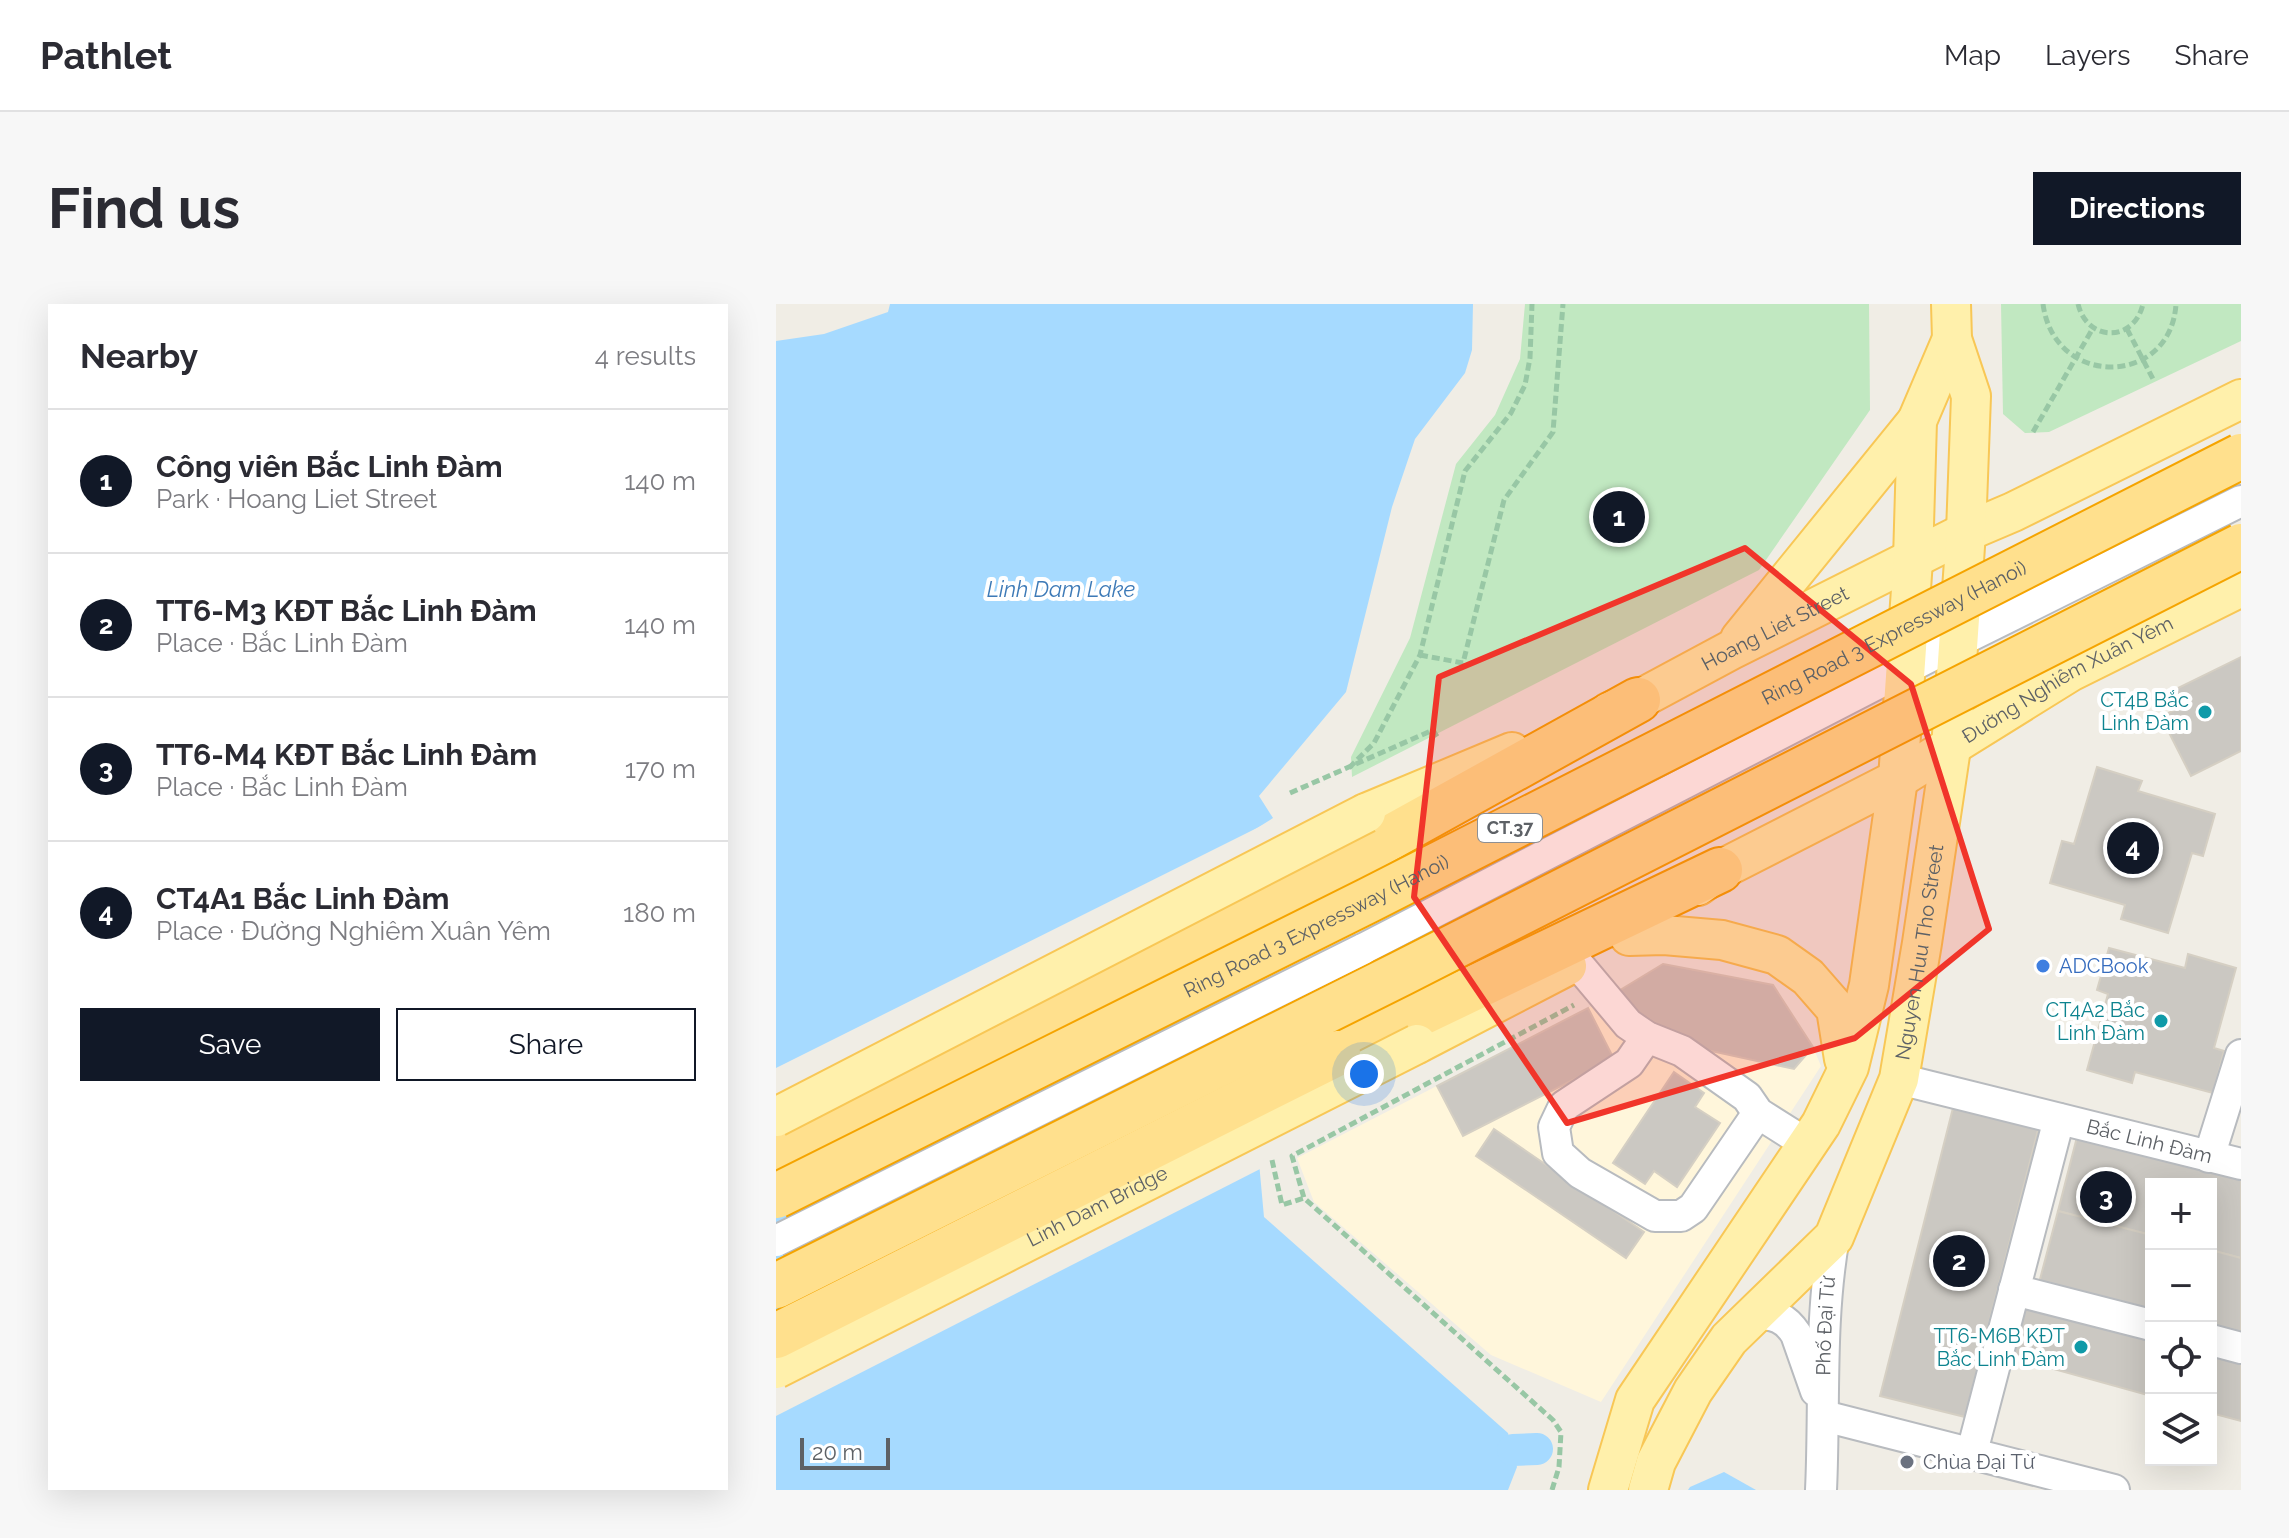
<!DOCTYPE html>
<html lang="en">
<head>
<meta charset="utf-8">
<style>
	body { margin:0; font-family:Raleway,sans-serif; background:#f7f7f7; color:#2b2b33 }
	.controls { position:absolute; right:24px; bottom:24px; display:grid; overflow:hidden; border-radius:0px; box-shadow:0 8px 32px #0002 }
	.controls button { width:72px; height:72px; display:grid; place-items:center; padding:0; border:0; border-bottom:2px solid #e1e1e2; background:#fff; color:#2b2b33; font:40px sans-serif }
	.scale { position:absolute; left:24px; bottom:20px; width:90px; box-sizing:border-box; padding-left:8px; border:4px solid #5d6166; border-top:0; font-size:22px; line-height:28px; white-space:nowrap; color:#5d6166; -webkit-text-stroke:6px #fff; paint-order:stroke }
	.you { position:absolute; left:588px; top:770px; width:28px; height:28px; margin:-20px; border:6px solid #fff; border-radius:50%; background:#1a73e8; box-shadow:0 0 0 12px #1a73e833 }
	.badge { display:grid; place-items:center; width:52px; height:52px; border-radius:50%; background:#111827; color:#fff; font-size:26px; font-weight:700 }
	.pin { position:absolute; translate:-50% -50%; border:4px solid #fff; box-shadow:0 2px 8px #0006 }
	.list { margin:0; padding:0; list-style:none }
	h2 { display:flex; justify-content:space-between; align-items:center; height:104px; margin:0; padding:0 32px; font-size:34px }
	h2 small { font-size:26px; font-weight:400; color:#7c7c81 }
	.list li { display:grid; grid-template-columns:52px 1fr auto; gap:24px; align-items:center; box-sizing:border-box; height:144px; padding:0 32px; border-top:2px solid #e1e1e2 }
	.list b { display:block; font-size:30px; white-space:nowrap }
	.list p { margin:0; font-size:26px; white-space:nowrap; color:#7c7c81 }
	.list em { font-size:26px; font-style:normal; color:#7c7c81 }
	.actions { display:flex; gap:16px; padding:24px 32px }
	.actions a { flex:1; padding:18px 0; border:2px solid #111827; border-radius:0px; text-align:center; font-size:28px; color:#111827 }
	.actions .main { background:#111827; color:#fff }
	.icon { flex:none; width:44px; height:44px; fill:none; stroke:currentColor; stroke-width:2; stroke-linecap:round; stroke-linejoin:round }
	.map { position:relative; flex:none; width:1465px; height:1186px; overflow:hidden; border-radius:0px }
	header { display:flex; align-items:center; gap:48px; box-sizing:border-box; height:112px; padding:0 40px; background:#fff; border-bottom:2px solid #e1e1e2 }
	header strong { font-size:38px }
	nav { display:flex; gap:44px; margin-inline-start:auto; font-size:28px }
	.intro { display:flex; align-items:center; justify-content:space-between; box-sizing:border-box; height:192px; padding:0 48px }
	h1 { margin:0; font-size:56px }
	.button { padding:20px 36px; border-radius:0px; background:#111827; color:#fff; font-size:28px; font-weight:700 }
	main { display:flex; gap:48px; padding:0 48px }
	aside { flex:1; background:#fff; border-radius:0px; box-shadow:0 8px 32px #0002 }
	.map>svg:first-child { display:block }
	.commercial { fill:#fff6db }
	.green { fill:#c1e8c1 }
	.water { fill:#a6daff }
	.pier { fill:#f0ede5 }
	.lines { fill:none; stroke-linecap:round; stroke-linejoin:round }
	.canal { stroke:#a6daff; stroke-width:32 }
	.building { fill:#cbc8c2; stroke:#d5cfc3; stroke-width:2 }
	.minor-casing { stroke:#b8bbbf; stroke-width:34 }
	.major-casing { stroke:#f8c756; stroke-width:42 }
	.highway-casing { stroke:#f5a400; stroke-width:48 }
	.path { stroke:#98c7a5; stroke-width:5; stroke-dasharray:8 4; stroke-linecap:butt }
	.minor { stroke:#fff; stroke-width:30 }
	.major { stroke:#fff0ab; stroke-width:38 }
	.highway { stroke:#ffe08d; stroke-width:44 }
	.minor-bridge-casing { stroke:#b8bbbf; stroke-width:34; stroke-linecap:butt }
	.major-bridge-casing { stroke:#f8c756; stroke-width:42; stroke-linecap:butt }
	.highway-bridge-casing { stroke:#f5a400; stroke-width:48; stroke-linecap:butt }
	.minor-bridge { stroke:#fff; stroke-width:30 }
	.major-bridge { stroke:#fff0ab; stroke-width:38 }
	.highway-bridge { stroke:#ffe08d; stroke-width:44 }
	.marked { fill:#f1352a; fill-opacity:0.2; stroke:#f1352a; stroke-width:6; stroke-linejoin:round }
	.culture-dot { fill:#0f9aa8; stroke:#fff; stroke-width:3 }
	.shop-dot { fill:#3f7fe0; stroke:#fff; stroke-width:3 }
	.worship-dot { fill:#6b7280; stroke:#fff; stroke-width:3 }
	.labels { text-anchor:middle; stroke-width:8; stroke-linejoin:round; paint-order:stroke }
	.shield { fill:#fff; stroke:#8e9094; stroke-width:2 }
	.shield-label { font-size:18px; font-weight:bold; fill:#5d6166 }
	.street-label { font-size:20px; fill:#5d6166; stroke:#fff }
	.culture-label { font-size:20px; fill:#0d838f; stroke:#fff; text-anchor:end }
	.shop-label { font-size:20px; fill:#366cbe; stroke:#fff; text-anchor:start }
	.worship-label { font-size:20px; fill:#5b616d; stroke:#fff; text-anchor:start }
	.water-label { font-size:22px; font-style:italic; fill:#3d7ab7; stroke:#fff }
</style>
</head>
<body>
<header>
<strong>Pathlet</strong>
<nav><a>Map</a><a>Layers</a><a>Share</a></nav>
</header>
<div class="intro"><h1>Find us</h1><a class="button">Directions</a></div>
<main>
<aside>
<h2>Nearby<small>4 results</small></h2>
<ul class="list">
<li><span class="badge">1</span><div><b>Công viên Bắc Linh Đàm</b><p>Park · Hoang Liet Street</p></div><em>140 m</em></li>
<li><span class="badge">2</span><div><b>TT6-M3 KĐT Bắc Linh Đàm</b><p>Place · Bắc Linh Đàm</p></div><em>140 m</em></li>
<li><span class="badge">3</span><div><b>TT6-M4 KĐT Bắc Linh Đàm</b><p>Place · Bắc Linh Đàm</p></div><em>170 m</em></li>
<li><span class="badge">4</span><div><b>CT4A1 Bắc Linh Đàm</b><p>Place · Đường Nghiêm Xuân Yêm</p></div><em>180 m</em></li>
</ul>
<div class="actions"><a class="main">Save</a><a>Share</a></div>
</aside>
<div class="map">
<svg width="1465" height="1186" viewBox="0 0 1465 1186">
	<rect width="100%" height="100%" fill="#f0ede5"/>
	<!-- commercial -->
	<polygon class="commercial" points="887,660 997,681 1037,743 1045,762 825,1098 715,1051 538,898 521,854 812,704"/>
	<!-- green -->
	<g class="green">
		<polygon points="749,0 1093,0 1094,106 983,266 576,473 575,453 634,334 680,160 719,111 744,55"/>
		<polygon points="1225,0 1465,0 1465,37 1273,128 1249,129 1227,110"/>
	</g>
	<!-- water -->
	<g class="water">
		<polygon points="114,0 697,0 696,46 689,69 639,135 616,203 570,388 483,492 497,514 454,541 488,913 732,1129 741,1163 732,1186 0,1186 0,37 48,30 112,8"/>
		<polygon points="948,1168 980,1186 912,1186 914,1183"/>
	</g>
	<!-- pier -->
	<g class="pier">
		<polygon points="501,514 458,543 463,598 0,836 0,764"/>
		<polygon points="482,798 488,863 0,1112 0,1043"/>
	</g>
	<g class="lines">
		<!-- canal -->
		<polyline class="canal" points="737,1146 761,1145"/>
	</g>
	<!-- building -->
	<g class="building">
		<polygon points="1465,353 1465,447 1415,472 1385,413 1402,404 1394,388"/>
		<polygon points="1321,463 1366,477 1362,487 1439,510 1427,552 1416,549 1392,629 1345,615 1349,601 1274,579 1286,537 1298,540"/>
		<polygon points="1333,644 1409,664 1412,650 1460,664 1438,744 1448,747 1437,789 1359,768 1356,779 1311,766 1332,690 1321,686"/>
		<polygon points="887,660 997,681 1037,743 1018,765 917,743 836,691"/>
		<polygon points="812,704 838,755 687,832 661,782"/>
		<polygon points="898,768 928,789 919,803 944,819 901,883 878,867 869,880 837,859"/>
		<polygon points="1178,800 1263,822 1189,1113 1104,1092"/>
		<polygon points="718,825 868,928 850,954 700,852"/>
		<polygon points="1301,833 1465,875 1465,954 1435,946 1435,880 1375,880 1375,931 1282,907"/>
		<polygon points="1282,907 1375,931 1375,1008 1263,979"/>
		<polygon points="1435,946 1465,954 1465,1032 1435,1024"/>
		<polygon points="1247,998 1375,1034 1375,1092 1231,1052"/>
		<polygon points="1435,1050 1465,1058 1465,1117 1435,1109"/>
	</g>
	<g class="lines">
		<!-- minor casing -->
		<g class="minor-casing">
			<g id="minor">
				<polyline points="587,645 1182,338 1465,197"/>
				<polyline points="800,658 852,720 871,733 906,747 971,793 982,809 1031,840"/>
				<polyline points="871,733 853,759 788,802 778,823 782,849 804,869 879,912 905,912 917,904 982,809"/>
				<path id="s1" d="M1123 775 1465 860"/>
				<polyline points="1433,853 1465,751"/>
				<polyline points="1238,986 1375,1021"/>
				<path d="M979 1010C998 1010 1009 1013 1020 1030L1040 1087"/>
				<polyline points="1435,1036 1465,1044"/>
				<polyline points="1048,1112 1338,1186"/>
				<polyline points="1196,1148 1283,815"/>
				<path id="s2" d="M1045 1186C1049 1101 1043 1017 1058 933"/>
			</g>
		</g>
		<!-- major casing -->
		<g class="major-casing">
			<g id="major">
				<polyline points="964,335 1141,117"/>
				<path id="s3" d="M833 408 862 396 955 346 1190 228 1237 208 1465 95"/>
				<polyline points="590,509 736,448"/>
				<path id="s4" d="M922 582 944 566 1122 475 1294 368 1465 283"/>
				<polyline points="853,632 888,631 946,636 1001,651 1032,673 1060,705 1068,755"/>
				<polyline points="641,740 791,662"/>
				<polyline points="832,1186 859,1096 1045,820 1073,763 1093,681 1122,475 1137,256 1141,117 1176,35"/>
				<path id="s5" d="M872 1186 880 1158 917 1087 953 1035 1058 933 1123 775 1146 639 1175 444 1190 228 1195 92 1176 35 1175 0"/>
			</g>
		</g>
		<!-- highway casing -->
		<g class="highway-casing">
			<g id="highway">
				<polyline points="562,749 944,566"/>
				<polyline points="0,851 119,787 498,598 862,396"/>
			</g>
		</g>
		<!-- path -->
		<g class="path">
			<path d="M1267 0C1278 85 1395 83 1400 0"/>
			<path d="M1302 0C1311 38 1358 39 1367 0"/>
			<polyline points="1351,25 1377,75"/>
			<polyline points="1257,128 1317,24"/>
			<polyline points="644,351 687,359 728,196 777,128 787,0"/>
			<polyline points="573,464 598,439 644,351 689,167 735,109 749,81 754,54 756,0"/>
			<polyline points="514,489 657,426 663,436"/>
			<polyline points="496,856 506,901 528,894"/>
			<polyline points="776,1186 783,1163 785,1128 777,1116 528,894 516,852 798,701"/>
		</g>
		<!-- minor -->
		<use href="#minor" class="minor"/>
		<!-- major -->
		<use href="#major" class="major"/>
		<!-- highway -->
		<use href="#highway" class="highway"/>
		<!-- minor-bridge casing -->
		<g class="minor-bridge-casing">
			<polyline id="minor-bridge" points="0,937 587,645"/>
		</g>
		<!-- major-bridge casing -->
		<g class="major-bridge-casing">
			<g id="major-bridge">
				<polyline points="0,813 590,509"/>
				<path id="s6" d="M0 1065 641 740"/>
			</g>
		</g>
		<!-- highway-bridge casing -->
		<g class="highway-bridge-casing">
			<g id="highway-bridge">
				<path id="s7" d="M0 892 593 596 1465 152"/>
				<polyline points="0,982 626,669 1465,242"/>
				<polyline points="0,1032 562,749"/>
			</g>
		</g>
		<!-- minor-bridge -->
		<use href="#minor-bridge" class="minor-bridge"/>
		<!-- major-bridge -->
		<use href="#major-bridge" class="major-bridge"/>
		<!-- highway-bridge -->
		<use href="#highway-bridge" class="highway-bridge"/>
	</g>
	<!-- marked area -->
	<path class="marked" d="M969 244 1135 380 1213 625 1079 734 791 819 638 593 663 373Z"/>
	<!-- markers -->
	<g class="culture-dot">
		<circle cx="1429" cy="408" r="8"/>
		<circle cx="1385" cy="717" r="8"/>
		<circle cx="1305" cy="1043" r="8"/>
	</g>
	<circle class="shop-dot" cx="1267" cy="662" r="8"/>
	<circle class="worship-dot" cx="1131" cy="1158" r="8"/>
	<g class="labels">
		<!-- shield labels -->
		<rect class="shield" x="702" y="510" width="64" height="28" rx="6"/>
		<g class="shield-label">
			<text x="734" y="530">CT.37</text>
		</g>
		<!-- street labels -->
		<g class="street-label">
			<text dy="7" stroke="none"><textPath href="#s3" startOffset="186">Hoang Liet Street</textPath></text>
			<text dy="7" stroke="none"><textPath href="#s7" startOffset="1252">Ring Road 3 Expressway (Hanoi)</textPath></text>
			<text dy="7" stroke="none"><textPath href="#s4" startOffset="424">Đường Nghiêm Xuân Yêm</textPath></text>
			<text dy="7" stroke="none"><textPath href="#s7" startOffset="604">Ring Road 3 Expressway (Hanoi)</textPath></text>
			<text dy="7" stroke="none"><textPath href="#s5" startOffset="618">Nguyen Huu Tho Street</textPath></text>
			<text dy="7" stroke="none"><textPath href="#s1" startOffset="258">Bắc Linh Đàm</textPath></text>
			<text dy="7" stroke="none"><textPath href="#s6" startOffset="360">Linh Dam Bridge</textPath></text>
			<text dy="7" stroke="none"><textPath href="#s2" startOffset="164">Phố Đại Từ</textPath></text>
		</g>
		<!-- culture labels -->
		<g class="culture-label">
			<text x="1413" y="403">CT4B Bắc<tspan x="1413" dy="23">Linh Đàm</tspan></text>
			<text x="1369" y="713">CT4A2 Bắc<tspan x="1369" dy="23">Linh Đàm</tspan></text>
			<text x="1289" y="1039">TT6-M6B KĐT<tspan x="1289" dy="23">Bắc Linh Đàm</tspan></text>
		</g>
		<!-- shop labels -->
		<g class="shop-label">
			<text x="1283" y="669">ADCBook</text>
		</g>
		<!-- worship labels -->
		<g class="worship-label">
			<text x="1147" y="1165">Chùa Đại Từ</text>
		</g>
		<!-- water labels -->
		<g class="water-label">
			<text x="285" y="293">Linh Dam Lake</text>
		</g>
	</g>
</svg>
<div class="controls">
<button>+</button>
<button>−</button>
<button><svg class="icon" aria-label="locate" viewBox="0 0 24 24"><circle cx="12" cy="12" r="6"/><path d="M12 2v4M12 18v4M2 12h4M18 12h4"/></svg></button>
<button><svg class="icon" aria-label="layers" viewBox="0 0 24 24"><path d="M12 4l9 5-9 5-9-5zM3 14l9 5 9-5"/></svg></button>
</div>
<div class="scale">20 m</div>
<div class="you"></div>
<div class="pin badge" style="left:843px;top:213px">1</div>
<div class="pin badge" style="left:1183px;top:957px">2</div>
<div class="pin badge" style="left:1330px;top:893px">3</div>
<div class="pin badge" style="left:1357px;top:544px">4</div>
</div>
</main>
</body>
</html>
